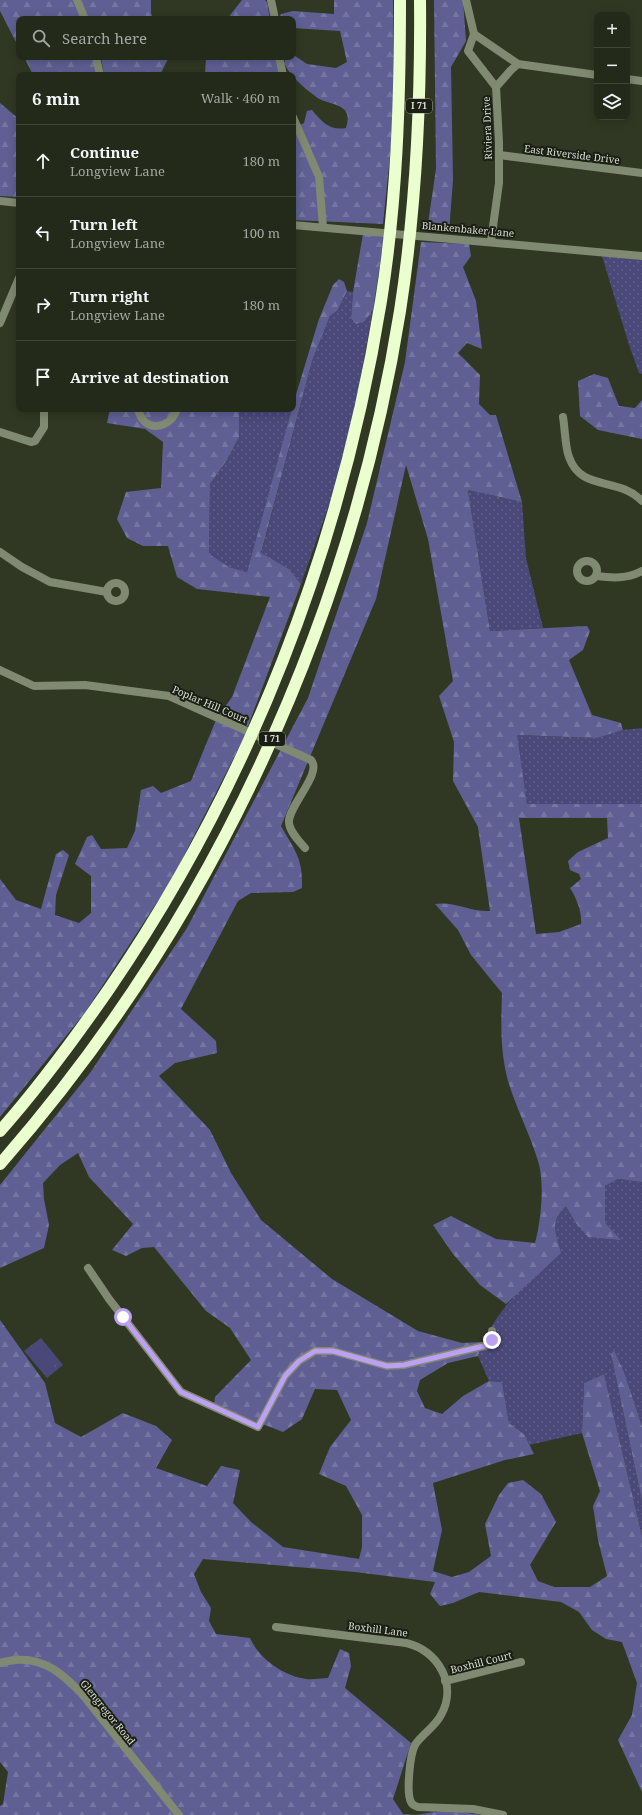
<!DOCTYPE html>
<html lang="en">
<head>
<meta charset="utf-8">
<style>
	body { margin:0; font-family:"Noto Serif",serif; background:#2c3223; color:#f1f3f6 }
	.controls { position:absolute; right:12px; top:12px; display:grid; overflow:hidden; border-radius:8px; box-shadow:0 2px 10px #0003 }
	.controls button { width:36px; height:36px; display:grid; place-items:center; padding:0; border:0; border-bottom:1px solid #414639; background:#242a1a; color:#f1f3f6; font:20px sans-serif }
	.stop { position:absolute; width:12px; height:12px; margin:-9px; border:3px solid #bca0f2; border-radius:50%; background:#fff }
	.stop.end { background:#bca0f2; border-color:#fff; box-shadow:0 1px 4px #0008 }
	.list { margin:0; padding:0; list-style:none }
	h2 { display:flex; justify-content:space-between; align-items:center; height:52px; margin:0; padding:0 16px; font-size:17px }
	h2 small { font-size:13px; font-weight:400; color:#a3a7a2 }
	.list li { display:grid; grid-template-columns:26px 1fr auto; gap:12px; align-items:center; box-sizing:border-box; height:72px; padding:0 16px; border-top:1px solid #414639 }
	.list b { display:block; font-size:15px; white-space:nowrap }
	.list p { margin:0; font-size:13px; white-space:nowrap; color:#a3a7a2 }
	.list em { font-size:13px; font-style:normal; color:#a3a7a2 }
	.icon { flex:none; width:22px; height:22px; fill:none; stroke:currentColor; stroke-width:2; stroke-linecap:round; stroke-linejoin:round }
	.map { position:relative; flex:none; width:642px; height:1815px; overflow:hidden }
	.search { position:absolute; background:#242a1a; box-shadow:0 2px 10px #0003; left:16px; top:16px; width:280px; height:44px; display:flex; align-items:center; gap:10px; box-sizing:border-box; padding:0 14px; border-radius:8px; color:#a3a7a2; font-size:15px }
	.panel { position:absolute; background:#242a1a; box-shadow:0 2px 10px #0003; left:16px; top:72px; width:280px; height:340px; border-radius:8px }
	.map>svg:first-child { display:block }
	.grass { fill:url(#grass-dots) }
	.forest { fill:url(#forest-firs); fill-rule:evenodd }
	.park { fill:url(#park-tufts) }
	.garden { fill:#494879 }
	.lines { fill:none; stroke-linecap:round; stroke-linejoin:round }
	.minor { stroke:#808971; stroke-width:8 }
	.highway { stroke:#ebfece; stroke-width:12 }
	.route { stroke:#bca0f2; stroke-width:5 }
	.labels { text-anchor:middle; stroke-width:4; stroke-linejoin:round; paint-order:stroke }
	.shield { fill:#1a1e14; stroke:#a0a598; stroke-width:1 }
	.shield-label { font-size:9px; font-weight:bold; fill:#d9dfd1 }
	.street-label { font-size:10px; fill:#d9dfd1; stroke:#1a1e14 }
</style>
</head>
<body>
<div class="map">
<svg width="642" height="1815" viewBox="0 0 642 1815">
	<defs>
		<pattern id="grass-dots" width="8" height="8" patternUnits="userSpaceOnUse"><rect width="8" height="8" fill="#494879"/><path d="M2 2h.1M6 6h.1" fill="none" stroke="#63628b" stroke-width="1.8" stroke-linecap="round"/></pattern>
		<pattern id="forest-firs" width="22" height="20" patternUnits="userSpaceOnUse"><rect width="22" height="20" fill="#5f5f93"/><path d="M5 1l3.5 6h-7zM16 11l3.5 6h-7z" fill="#7576a1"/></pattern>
		<pattern id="park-tufts" width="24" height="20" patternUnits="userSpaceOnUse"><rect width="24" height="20" fill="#494879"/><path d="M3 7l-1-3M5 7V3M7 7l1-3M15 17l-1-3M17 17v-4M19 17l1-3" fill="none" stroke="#63628b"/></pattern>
	</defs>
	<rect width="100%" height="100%" fill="#303823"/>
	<!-- grass -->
	<g class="grass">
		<polygon points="602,256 642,260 642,374 639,373 629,345"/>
		<polygon points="347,291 353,292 351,318 365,321 373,310 355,407 335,488 301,584 289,569 261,554 312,361 330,316 337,311"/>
		<polygon points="239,409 292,409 247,572 229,567 209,555 210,484 227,460 239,437"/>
		<polygon points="468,490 522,502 526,558 543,628 490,631"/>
		<polygon points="642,728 642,804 527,804 516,735 597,738 623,730"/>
		<path d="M618 1179 642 1182V1426L624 1372 614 1350 611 1354 642 1501V1536L604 1374 584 1383 582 1433 529 1445 524 1434 509 1423 502 1382 489 1381 478 1356C494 1310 525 1284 560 1253 556 1233 549 1221 566 1205L575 1222 605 1223V1186Z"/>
	</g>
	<!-- forest -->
	<g class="forest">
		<polygon points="0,0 75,0 83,19 19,19 19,48 0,11"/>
		<polygon points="81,0 151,0 151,13 153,19 89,19"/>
		<polygon points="242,0 265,0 267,2 270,19 227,19"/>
		<path d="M334 0H393L394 117 383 224 293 220V128L304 123 307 111 312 110C322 122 330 131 346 128 355 101 328 107 315 96 303 87 290 76 284 63L286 57 295 56 307 64 336 68 347 62 340 31 293 28V19H279L281 14 293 11 334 14Z"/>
		<polygon points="434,0 463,0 466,41 451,67 453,180 449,232 427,230 436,169"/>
		<polygon points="24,57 93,57 97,75 33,75"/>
		<polygon points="101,57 169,57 160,75 104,75"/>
		<polygon points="218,57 277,57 280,75 205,75 206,58 217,60"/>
		<polygon points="0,103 19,119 19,197 0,196"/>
		<polygon points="363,234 384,237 373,310 365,321 356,324 351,318 353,292"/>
		<path d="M421 242 469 244 471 256 463 267 476 301 482 349 467 343 458 353 480 375 479 404 490 415H496L522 502 468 490 490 631 587 626 590 631 583 650 569 660 592 715 621 723 623 730 597 738 517 735 527 804H642V1182L618 1179 605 1186V1223L621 1240 588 1237 575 1222 566 1206C549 1221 556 1234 561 1253L506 1304 480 1285 453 1254 433 1225 451 1216 496 1239 535 1243C541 1221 545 1183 538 1161 530 1134 516 1108 508 1081 500 1051 501 1023 502 993L471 955 458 930 435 904C455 901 470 912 490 911L478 827 453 781 454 742 439 696 453 681 428 539 406 465 376 599 281 826C295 851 303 858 302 888L293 892 251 893 238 901 181 1009 216 1041 217 1053 175 1063 159 1076 210 1130 231 1173 261 1220 332 1279 418 1331 462 1343 483 1342 478 1356 448 1363 420 1380 417 1391 425 1408 442 1414 463 1396 489 1381 502 1382 509 1423 524 1434 534 1454 505 1460 433 1483 442 1530 433 1571 452 1577 469 1572 491 1556 485 1524 499 1495 508 1483 523 1480 541 1494 556 1522 530 1565 538 1581 554 1587H590L607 1576 598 1540 593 1506 600 1491 582 1433 584 1383 604 1374 642 1536V1792L618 1740 632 1715 637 1683 622 1642 606 1639 592 1630 579 1612 561 1602 479 1592 453 1603 440 1606 430 1594 435 1582 355 1572 203 1559 194 1574 201 1592 211 1608 209 1621 216 1634 250 1638C259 1659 284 1676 306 1679 313 1680 321 1678 328 1678L340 1649 349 1653 351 1666 345 1688 411 1743 393 1799 403 1814 415 1815 449 1810 481 1815H0V1806L3 1804 8 1772 0 1762V1320L45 1383 55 1423 81 1437 123 1413 156 1426 172 1440 156 1468 207 1486 221 1466 240 1470 233 1503 251 1522 283 1547 359 1559 362 1547V1515L346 1486 319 1474 330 1447 351 1420 337 1390 315 1389 302 1419 283 1432 214 1405 215 1397 251 1360 230 1328 206 1311 154 1247 142 1248 126 1256 112 1250 133 1224 89 1177 78 1153 60 1165 43 1183 44 1199 49 1225 44 1248 0 1268V1185L90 1073 187 928 308 698 367 523 405 362ZM519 818H607L608 838 578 852 568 861 570 870 579 874 581 879 570 888C577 899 582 912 581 924L559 932 536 934Z"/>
		<polygon points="339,279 344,282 347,291 337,311 330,316 312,361 261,553 289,569 301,584 248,726 220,714 232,697 270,597 197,589 177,577 168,546 143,546 127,538 117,519 126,492 161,488 163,442 145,429 107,423 110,409 239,409 239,437 227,460 210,484 209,554 229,567 247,572 294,401 319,319 333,285"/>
		<polygon points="594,374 608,378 619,406 635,408 642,400 642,439 598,430 580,416 578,381"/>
		<polygon points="216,720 246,734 171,881 84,1014 0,1117 0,879 16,900 41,909 56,854 63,850 69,855 56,895 55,915 79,923 91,913 91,876 75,864 87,837 92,835 101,849 127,848 135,831 141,790 153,786 161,793 191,781"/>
		<polygon points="614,1350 624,1372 642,1426 642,1501 611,1354"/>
	</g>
	<!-- park -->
	<polygon class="park" points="41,1338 63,1365 47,1378 24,1351"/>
	<!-- garden -->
	<polygon class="garden" points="42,1347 56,1365 47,1372 33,1354"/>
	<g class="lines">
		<!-- minor -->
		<g class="minor">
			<polyline points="77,0 85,19"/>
			<polyline points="271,0 275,19"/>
			<polyline points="466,0 474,34 468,51 496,87 499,142 499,183 491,241"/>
			<polyline points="474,34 518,64 597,75"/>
			<polyline points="96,57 100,75"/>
			<polyline points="279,57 283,75"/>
			<polyline points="627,79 642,81"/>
			<polyline points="496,87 511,70 518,64"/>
			<polyline points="293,117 319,177 323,227"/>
			<polyline points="499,155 642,173"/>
			<polyline points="0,201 19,203"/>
			<polyline points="293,225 642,256"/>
			<polyline points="0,323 19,278"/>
			<path d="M138 409C139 413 141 418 144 421 156 432 173 423 177 409"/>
			<path d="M563 417C565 428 565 447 569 457 581 492 618 476 642 501"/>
			<polyline points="0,432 31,442 35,441 44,427 44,409"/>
			<polyline points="0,552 22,567 50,582 107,592"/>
			<circle cx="587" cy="571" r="10"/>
			<path d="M596 576C612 578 627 579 642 571"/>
			<circle cx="116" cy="592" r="9"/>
			<path d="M0 670 34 686 85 685 169 696 311 760C323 773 288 806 289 822 289 831 299 841 305 848"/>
			<polyline points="88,1268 109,1299 181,1392 258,1427 285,1376 299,1361 315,1351 333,1351 387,1366 404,1365 488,1345 492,1339 492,1331"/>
			<path d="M276 1627 406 1643C438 1650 458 1685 441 1715 435 1727 422 1734 415 1745 410 1754 406 1793 411 1802 412 1805 415 1806 418 1807L473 1809 503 1815"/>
			<path d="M0 1663C5 1661 10 1661 15 1660 44 1657 64 1675 82 1694L179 1815"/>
			<polyline points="445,1681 521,1662"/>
		</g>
		<!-- highway -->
		<g class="highway">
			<path d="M0 1131C40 1086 75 1038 109 989 250 783 341 548 381 301 397 201 400 101 400 0"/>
			<path d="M0 1164C210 925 350 624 400 311 416 208 421 104 420 0"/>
		</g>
	</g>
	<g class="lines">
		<!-- route -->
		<polyline class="route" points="123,1317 181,1392 258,1427 285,1376 299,1361 315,1351 333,1351 387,1366 404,1365 488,1345 492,1340"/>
	</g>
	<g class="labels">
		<!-- shield labels -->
		<g class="shield">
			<rect x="406" y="99" width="26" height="14" rx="3"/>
			<rect x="259" y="732" width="26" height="14" rx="3"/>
		</g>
		<g class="shield-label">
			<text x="419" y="109">I 71</text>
			<text x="272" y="742">I 71</text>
		</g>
		<!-- street labels -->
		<g class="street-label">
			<text transform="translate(487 128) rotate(-92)" y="4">Riviera Drive</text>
			<text transform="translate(572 154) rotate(7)" y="4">East Riverside Drive</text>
			<text transform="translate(468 229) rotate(5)" y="4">Blankenbaker Lane</text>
			<text transform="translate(210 704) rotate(23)" y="4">Poplar Hill Court</text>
			<text transform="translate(378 1629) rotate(7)" y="4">Boxhill Lane</text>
			<text transform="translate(481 1662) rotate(-14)" y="4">Boxhill Court</text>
			<text transform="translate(108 1712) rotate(51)" y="4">Glengregor Road</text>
		</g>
	</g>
</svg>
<div class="controls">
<button>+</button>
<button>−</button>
<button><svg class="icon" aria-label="layers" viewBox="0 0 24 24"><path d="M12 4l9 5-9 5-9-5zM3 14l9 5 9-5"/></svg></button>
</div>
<div class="stop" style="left:123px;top:1317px"></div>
<div class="stop end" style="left:492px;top:1340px"></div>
<div class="search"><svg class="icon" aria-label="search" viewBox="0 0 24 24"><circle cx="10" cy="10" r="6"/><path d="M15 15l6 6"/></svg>Search here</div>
<section class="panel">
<h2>6 min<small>Walk · 460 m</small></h2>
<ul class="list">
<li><svg class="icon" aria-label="ahead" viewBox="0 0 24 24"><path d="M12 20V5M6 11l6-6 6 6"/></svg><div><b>Continue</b><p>Longview Lane</p></div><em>180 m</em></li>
<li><svg class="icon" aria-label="left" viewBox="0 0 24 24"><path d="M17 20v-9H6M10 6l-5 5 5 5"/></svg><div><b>Turn left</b><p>Longview Lane</p></div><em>100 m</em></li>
<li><svg class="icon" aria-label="right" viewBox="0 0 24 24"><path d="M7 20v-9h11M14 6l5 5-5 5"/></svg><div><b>Turn right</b><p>Longview Lane</p></div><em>180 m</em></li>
<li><svg class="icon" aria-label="arrive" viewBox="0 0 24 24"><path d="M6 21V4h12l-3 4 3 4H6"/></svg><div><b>Arrive at destination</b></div></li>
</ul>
</section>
</div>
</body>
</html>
